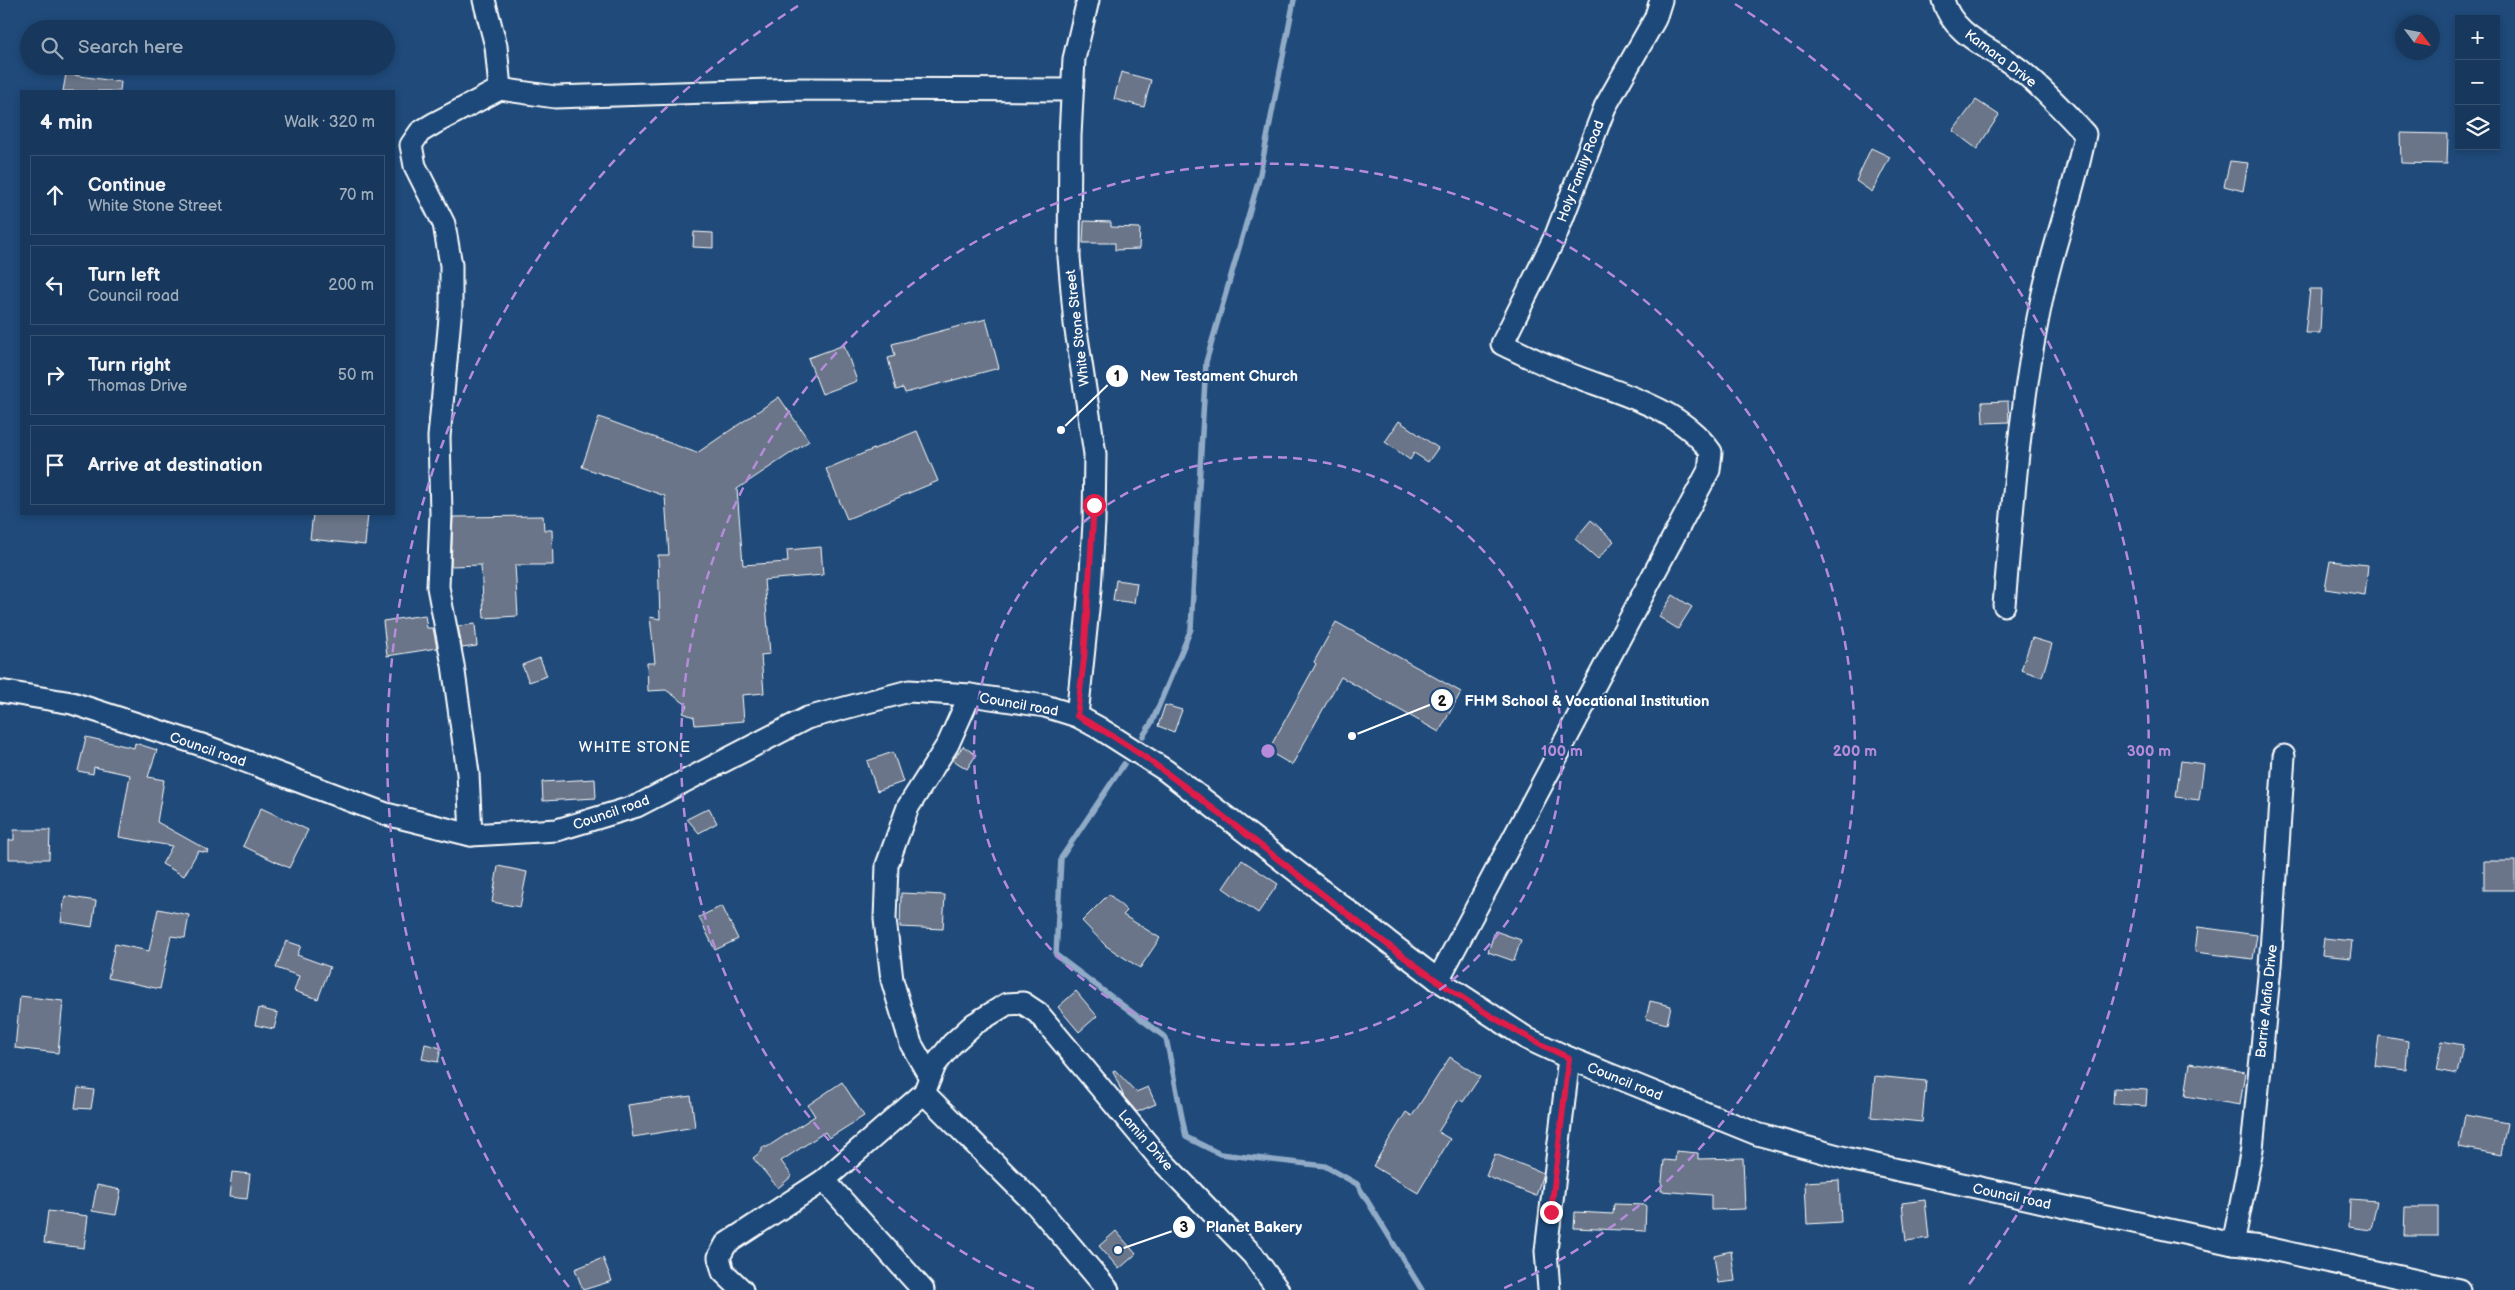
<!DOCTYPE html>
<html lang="en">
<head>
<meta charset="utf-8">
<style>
	body { margin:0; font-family:"Balsamiq Sans",sans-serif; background:#203f62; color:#f1f3f6 }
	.controls { position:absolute; right:15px; top:15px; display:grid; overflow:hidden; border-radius:0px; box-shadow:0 2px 8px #0003 }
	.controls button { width:45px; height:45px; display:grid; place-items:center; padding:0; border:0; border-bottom:1px solid #365272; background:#17385c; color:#f1f3f6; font:25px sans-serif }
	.compass { position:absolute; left:2395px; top:15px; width:45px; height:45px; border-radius:50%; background:#17385c; box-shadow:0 2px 8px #0003; rotate:122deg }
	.stop { position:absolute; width:15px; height:15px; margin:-11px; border:4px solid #e11d48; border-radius:50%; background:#fff }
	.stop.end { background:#e11d48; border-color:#fff; box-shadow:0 1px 5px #0008 }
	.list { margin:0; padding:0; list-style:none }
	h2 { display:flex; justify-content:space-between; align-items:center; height:65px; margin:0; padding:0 20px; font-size:21px }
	h2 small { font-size:16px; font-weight:400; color:#9eacbb }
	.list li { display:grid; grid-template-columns:32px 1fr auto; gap:15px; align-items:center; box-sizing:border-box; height:80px; margin:0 10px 10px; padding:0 10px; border:1px solid #365272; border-radius:0px }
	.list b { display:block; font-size:19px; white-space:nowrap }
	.list p { margin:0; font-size:16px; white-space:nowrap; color:#9eacbb }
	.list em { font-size:16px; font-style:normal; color:#9eacbb }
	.icon { flex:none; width:28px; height:28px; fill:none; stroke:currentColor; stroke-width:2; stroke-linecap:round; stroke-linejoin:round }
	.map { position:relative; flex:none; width:2515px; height:1290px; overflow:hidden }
	.search { position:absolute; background:#17385c; box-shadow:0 2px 8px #0003; left:20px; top:20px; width:375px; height:55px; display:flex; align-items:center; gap:12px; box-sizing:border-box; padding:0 18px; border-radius:28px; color:#9eacbb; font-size:19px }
	.panel { position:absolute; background:#17385c; box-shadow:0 2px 8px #0003; left:20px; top:90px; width:375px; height:425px; border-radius:0px }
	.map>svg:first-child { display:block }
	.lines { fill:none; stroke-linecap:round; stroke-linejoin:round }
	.stream { stroke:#91abc7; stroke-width:5.5 }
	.building { fill:#6a7589; stroke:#fff }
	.minor-casing { stroke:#fff; stroke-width:25 }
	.minor { stroke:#1f4a7a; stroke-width:21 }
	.route { stroke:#e11d48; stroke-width:6 }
	.ring { fill:none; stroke:#b68bdc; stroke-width:2.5; stroke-dasharray:9 6 }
	.labels { text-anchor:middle; stroke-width:4; stroke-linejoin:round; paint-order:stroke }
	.street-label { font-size:14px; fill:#fff; stroke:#1f4a7a }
	.neighbourhood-label { font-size:15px; letter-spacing:1px; fill:#fff; stroke:#1f4a7a }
	.centre { fill:#b68bdc; stroke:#1f4a7a; stroke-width:2.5 }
	.ring-label { font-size:15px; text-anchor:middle; font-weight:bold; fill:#b68bdc; stroke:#1f4a7a; stroke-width:4; stroke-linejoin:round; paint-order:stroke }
	.leader { fill:none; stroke:#fff; stroke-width:2 }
	.callout-dot { fill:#fff; stroke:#1f4a7a; stroke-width:2 }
	.mark-label { font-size:15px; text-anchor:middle; font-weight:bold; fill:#111 }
	.callout-label { font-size:15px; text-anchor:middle; font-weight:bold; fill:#fff; stroke:#1f4a7a; stroke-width:4; stroke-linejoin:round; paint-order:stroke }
</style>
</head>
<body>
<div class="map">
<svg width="2515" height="1290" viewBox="0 0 2515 1290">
	<rect width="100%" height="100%" fill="#1f4a7a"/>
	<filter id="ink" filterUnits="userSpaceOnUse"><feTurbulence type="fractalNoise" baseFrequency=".02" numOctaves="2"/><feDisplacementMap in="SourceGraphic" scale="10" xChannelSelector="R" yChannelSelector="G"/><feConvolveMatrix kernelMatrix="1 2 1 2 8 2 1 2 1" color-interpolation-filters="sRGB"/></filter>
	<g filter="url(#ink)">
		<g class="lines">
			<!-- stream -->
			<g class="stream">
				<polyline points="1143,736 1152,722 1191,629 1206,362 1259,179 1294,0"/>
				<polyline points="1124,764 1061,858 1056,955 1166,1038 1186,1137 1220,1154 1325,1166 1357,1184 1422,1290"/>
			</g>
		</g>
		<!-- building -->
		<g class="building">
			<polygon points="1121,72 1151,80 1144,107 1114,99"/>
			<polygon points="66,74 121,82 120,91 63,91"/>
			<polygon points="1976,100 1999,115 1977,149 1953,131"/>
			<polygon points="2400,133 2448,134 2447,164 2401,163"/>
			<polygon points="1871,148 1890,157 1872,192 1856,181"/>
			<polygon points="2230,161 2248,163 2243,191 2224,186"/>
			<polygon points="1084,221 1111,222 1111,227 1140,228 1139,249 1115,250 1115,243 1083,243"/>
			<polygon points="694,232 713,233 713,248 693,247"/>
			<polygon points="2310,289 2322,289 2320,333 2305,333"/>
			<polygon points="986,319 999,368 905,393 903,388 896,390 888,358 895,356 892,344"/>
			<polygon points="844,345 857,381 822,394 808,358"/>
			<polygon points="779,397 809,441 737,489 743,565 788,562 787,550 821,547 823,575 764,580 770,654 761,655 764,693 742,695 744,721 695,725 694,717 683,713 687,705 666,690 648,691 647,663 655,663 650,617 660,619 658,555 669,555 665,496 582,467 599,417 697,453"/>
			<polygon points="2008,401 2009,422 1983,423 1982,402"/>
			<polygon points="1399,421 1438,448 1428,462 1414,453 1410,460 1385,442"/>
			<polygon points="917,431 938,481 847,519 826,469"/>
			<polygon points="313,514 368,514 365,545 310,539"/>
			<polygon points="543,516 544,530 552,530 553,565 515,565 518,616 484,618 481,565 451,566 453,517"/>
			<polygon points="1591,520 1614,541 1598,559 1575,539"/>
			<polygon points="2330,561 2368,565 2365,595 2325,589"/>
			<polygon points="1116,580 1137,583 1134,603 1113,600"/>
			<polygon points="1673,595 1692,607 1678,629 1659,617"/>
			<polygon points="425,615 427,628 433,628 437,648 387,656 383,621"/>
			<polygon points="1336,622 1461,692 1439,732 1341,677 1292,765 1268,751 1316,664 1314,662"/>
			<polygon points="475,624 477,646 462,648 458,626"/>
			<polygon points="2032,638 2052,644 2042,677 2021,670"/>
			<polygon points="540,658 547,676 529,682 522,665"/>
			<polygon points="1165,705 1182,710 1174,732 1158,726"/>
			<polygon points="86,737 134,748 135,743 157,750 148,777 164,780 157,822 209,851 208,853 198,851 184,876 162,864 172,846 119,837 130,775 94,767 93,774 78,771"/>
			<polygon points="963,746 976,755 967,769 953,760"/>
			<polygon points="893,752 903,782 877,791 867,761"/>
			<polygon points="2181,761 2204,764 2199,800 2176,797"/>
			<polygon points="595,779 596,798 543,801 542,782"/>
			<polygon points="261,808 308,830 289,868 243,846"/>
			<polygon points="709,808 717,823 699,833 687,819"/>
			<polygon points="14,830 50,830 49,859 9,859 9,840 14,840"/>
			<polygon points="1242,860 1278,884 1258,913 1223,888"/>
			<rect x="2484" y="861" width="31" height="29"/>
			<polygon points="498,866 527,872 520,907 492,902"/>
			<polygon points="901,893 945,895 943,929 900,927"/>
			<polygon points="1109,894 1127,911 1123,915 1160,938 1140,968 1106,946 1082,921"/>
			<polygon points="65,896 96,901 92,927 61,922"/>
			<polygon points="722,906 738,939 715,950 699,917"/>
			<polygon points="158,909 189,915 185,938 171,936 160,989 108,978 115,944 149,951"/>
			<polygon points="2198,927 2257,935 2253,959 2195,952"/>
			<polygon points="1495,931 1521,940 1514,961 1488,952"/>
			<polygon points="2324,938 2352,941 2350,958 2322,955"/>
			<polygon points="286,941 301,946 297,955 330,967 318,999 294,991 299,976 276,968"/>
			<polygon points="1076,991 1097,1016 1079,1032 1058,1007"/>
			<polygon points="20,996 63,1001 58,1053 15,1048"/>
			<polygon points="1650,1001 1671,1006 1667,1024 1646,1019"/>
			<polygon points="259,1008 278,1013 274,1029 255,1025"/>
			<polygon points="2379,1036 2408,1041 2406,1070 2375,1066"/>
			<polygon points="2442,1041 2463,1045 2457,1074 2436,1070"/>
			<polygon points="425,1044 441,1048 438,1062 422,1059"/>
			<polygon points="1450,1057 1480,1077 1463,1102 1459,1099 1438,1132 1450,1139 1418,1193 1373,1166 1406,1112 1412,1116"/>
			<polygon points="2190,1063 2245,1072 2240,1105 2185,1096"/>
			<polygon points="1115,1070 1136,1092 1148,1087 1156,1104 1137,1112 1124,1097 1113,1071"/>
			<polygon points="1875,1076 1926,1081 1922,1122 1871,1117"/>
			<polygon points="842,1082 864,1116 829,1138 825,1132 781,1161 792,1176 778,1188 753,1158 762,1151 762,1147 767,1147 815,1116 808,1105"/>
			<polygon points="78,1088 94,1090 91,1109 75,1108"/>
			<polygon points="2114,1088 2147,1090 2146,1106 2113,1104"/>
			<polygon points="691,1096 695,1127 633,1137 628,1105"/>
			<polygon points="2465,1115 2507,1123 2501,1155 2459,1147"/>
			<polygon points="1676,1151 1698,1153 1698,1159 1743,1158 1745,1209 1711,1210 1711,1195 1661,1191 1664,1160 1675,1161"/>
			<polygon points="1495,1154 1543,1173 1536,1196 1486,1176"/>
			<polygon points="232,1172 250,1174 247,1199 229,1197"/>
			<polygon points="1839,1180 1841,1222 1807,1224 1805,1182"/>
			<polygon points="97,1185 121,1190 116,1215 92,1211"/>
			<polygon points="2350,1199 2377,1201 2371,1230 2349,1227"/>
			<polygon points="1925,1200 1929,1238 1906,1241 1902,1203"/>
			<polygon points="1614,1204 1646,1205 1645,1231 1574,1228 1575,1212 1613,1214"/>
			<polygon points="2405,1207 2438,1207 2438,1236 2404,1236"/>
			<polygon points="48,1211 88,1216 84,1248 44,1243"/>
			<polygon points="1116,1231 1136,1254 1119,1269 1099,1246"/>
			<polygon points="1731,1251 1735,1281 1718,1283 1714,1255"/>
			<polygon points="603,1258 612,1281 583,1290 575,1269"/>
		</g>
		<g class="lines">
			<!-- minor casing -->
			<g class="minor-casing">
				<g id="minor">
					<polyline points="484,0 496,46 500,89"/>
					<path d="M1943 0C1953 38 1998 50 2025 74 2046 92 2066 113 2085 134 2075 191 2052 246 2041 303 2020 403 2013 504 2004 605"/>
					<polyline points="0,691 72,703 205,746 386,814 471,835 557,830 637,806 807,718 909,691 970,695 1045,706 1077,716 1099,728 1165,770 1438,980 1528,1039 1569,1058 1757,1134 1849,1159 2233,1244 2262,1247 2459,1290"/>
					<polyline points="1077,716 1090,590 1094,522 1095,454 1075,324 1069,257 1070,136 1074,59 1088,0"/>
					<polyline points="471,835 468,773 453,665 438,587 441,513 439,437 451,307 451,265 444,224 415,166 411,145 420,132 435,123 500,89 555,97 798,89 1072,90"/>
					<path d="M1438 980 1709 470 1711 452C1676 403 1607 391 1554 368 1536 361 1519 352 1502 344L1556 235 1605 107 1655 19 1661 0"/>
					<polyline points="930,1077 911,1044 892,980 885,919 887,865 908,807 948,744 970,695"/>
					<polyline points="924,1093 1037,1206 1108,1290"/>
					<polyline points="824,1180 923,1290"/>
					<polyline points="2233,1244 2252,1149 2270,966 2284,756"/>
					<polyline points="742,1290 723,1272 719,1257 726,1244 824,1180 924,1093 935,1065 952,1044 974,1024 1007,1004 1023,1003 1038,1013 1160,1159 1253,1255 1278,1290"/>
					<polyline points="1549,1290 1546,1251 1569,1058"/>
				</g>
			</g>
			<!-- minor -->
			<use href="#minor" class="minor"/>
		</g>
	</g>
	<g class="lines" filter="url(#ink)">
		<!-- route -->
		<path class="route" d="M1094 505 1084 659 1077 716C1132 744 1180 783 1229 821 1338 904 1444 1000 1569 1058L1551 1212"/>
	</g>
	<!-- distance rings -->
	<g class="ring">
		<circle cx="1268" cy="751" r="294"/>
		<path d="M1034 1289A587 587 0 1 1 1502 1289"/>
		<path d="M569 1287A881 881 0 0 1 801 4M1735 4A881 881 0 0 1 1967 1287"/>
	</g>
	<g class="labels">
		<!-- street labels -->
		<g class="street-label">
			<text transform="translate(2001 58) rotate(37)" y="5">Kamara Drive</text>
			<text transform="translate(1580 171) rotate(-69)" y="5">Holy Family Road</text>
			<text transform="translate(1077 328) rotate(-97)" y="5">White Stone Street</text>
			<text transform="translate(1019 704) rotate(10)" y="5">Council road</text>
			<text transform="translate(208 749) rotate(19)" y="5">Council road</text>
			<text transform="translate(611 812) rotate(-19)" y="5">Council road</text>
			<text transform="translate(2266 1001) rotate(-84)" y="5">Barrie Alafia Drive</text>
			<text transform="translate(1625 1081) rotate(22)" y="5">Council road</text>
			<text transform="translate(1146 1140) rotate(49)" y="5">Lamin Drive</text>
			<text transform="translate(2012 1196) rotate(12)" y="5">Council road</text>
		</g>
		<!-- neighbourhood labels -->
		<g class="neighbourhood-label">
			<text x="635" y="752">WHITE STONE</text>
		</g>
	</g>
	<circle cx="1268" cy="751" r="8" class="centre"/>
	<g class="ring-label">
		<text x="1562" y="756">100 m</text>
		<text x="1855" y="756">200 m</text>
		<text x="2149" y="756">300 m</text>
	</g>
	<!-- callouts -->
	<path class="leader" d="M1061 430L1117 376M1352 736L1442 700M1118 1250L1184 1227"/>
	<g class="callout-dot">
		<circle cx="1061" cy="430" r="5"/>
		<circle cx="1352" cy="736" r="5"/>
		<circle cx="1118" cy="1250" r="5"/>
		<circle cx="1117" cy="376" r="12"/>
		<circle cx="1442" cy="700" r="12"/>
		<circle cx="1184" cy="1227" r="12"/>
	</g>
	<g class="mark-label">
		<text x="1117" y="381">1</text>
		<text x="1442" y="706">2</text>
		<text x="1184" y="1232">3</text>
	</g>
	<g class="callout-label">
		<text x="1219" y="381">New Testament Church</text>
		<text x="1587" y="706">FHM School &amp; Vocational Institution</text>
		<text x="1254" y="1232">Planet Bakery</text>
	</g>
</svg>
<div class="controls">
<button>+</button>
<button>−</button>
<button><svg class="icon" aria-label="layers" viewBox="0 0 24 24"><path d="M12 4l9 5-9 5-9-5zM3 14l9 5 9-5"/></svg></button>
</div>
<svg class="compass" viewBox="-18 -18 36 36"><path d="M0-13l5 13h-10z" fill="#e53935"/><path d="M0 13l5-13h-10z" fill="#9eacbb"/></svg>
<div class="stop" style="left:1094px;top:505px"></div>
<div class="stop end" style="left:1551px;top:1212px"></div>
<div class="search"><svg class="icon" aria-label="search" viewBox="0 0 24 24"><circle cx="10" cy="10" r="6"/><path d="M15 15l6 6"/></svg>Search here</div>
<section class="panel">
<h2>4 min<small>Walk · 320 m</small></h2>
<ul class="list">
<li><svg class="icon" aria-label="ahead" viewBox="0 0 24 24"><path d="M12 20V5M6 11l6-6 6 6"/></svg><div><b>Continue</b><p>White Stone Street</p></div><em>70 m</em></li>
<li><svg class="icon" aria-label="left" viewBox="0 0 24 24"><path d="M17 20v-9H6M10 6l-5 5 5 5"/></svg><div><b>Turn left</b><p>Council road</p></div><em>200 m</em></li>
<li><svg class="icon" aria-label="right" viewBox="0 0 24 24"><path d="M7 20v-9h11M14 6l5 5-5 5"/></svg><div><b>Turn right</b><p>Thomas Drive</p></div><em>50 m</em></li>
<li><svg class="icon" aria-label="arrive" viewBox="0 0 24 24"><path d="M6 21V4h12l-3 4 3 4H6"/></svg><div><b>Arrive at destination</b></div></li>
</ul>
</section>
</div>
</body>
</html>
